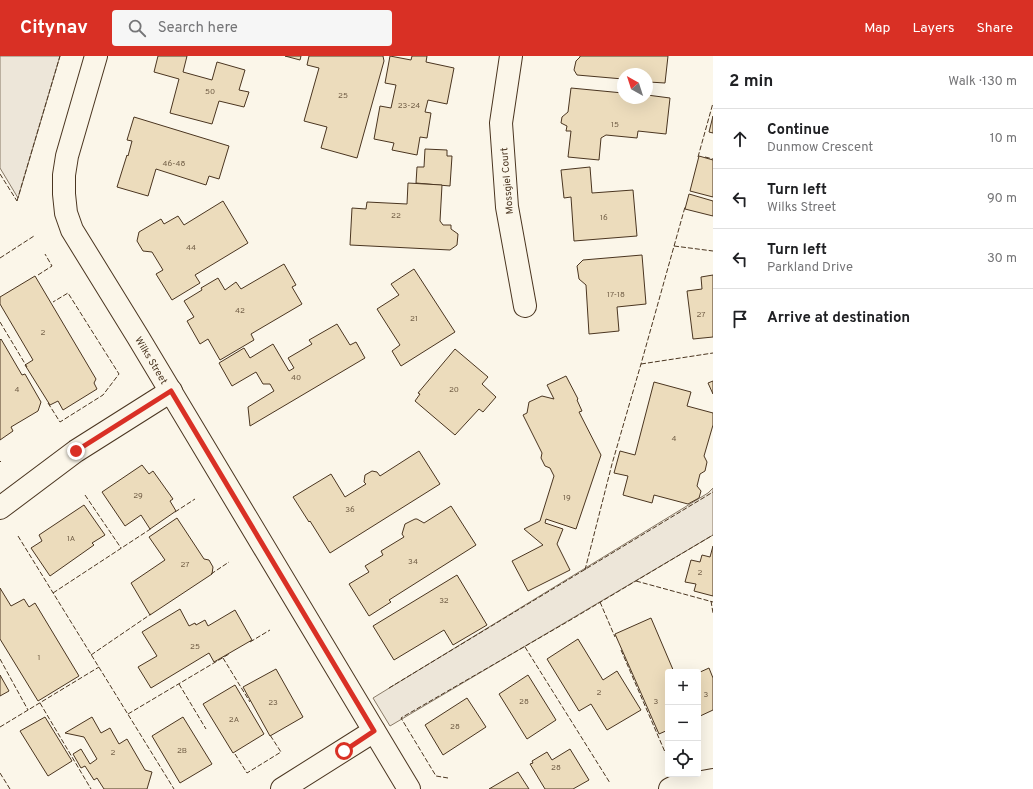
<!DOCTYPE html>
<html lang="en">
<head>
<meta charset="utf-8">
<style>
	body { margin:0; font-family:Overpass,sans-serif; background:#f6f6f6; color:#202124 }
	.controls { position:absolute; right:12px; bottom:12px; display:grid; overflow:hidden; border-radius:4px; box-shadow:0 4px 16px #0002 }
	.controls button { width:36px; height:36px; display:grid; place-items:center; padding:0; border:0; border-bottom:1px solid #e0e0e0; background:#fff; color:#202124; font:20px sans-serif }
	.compass { position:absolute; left:617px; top:12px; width:36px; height:36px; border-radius:50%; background:#fff; box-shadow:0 4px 16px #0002; rotate:321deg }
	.stop { position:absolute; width:12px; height:12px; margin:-9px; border:3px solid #d93025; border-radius:50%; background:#fff }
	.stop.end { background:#d93025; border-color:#fff; box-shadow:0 1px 4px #0008 }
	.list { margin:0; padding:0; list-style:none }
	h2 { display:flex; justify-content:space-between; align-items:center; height:52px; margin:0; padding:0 16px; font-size:17px }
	h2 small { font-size:13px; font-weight:400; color:#757577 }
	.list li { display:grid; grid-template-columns:26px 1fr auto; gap:12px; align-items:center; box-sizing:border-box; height:60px; padding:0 16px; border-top:1px solid #e0e0e0 }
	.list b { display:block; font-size:15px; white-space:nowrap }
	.list p { margin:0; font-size:13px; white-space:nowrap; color:#757577 }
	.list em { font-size:13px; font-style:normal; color:#757577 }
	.icon { flex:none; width:22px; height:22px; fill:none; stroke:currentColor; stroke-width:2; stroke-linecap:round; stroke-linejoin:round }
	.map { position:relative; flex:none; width:713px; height:733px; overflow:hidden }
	header { display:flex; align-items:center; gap:24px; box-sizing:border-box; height:56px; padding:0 20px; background:#d93025; color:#fff }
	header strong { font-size:19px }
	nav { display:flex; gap:22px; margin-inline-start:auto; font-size:14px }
	.search { width:280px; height:36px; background:#f6f6f6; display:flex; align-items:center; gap:10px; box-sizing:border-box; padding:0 14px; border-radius:4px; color:#757577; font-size:15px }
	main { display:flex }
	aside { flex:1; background:#fff }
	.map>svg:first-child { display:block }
	.green { fill:#ede6d9; stroke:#887966 }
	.building { fill:#ecdcbc; stroke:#4a3520 }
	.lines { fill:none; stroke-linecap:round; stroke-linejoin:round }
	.minor-casing { stroke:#4a3520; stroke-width:24 }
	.minor { stroke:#fbf6e9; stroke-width:22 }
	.fence { stroke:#4a3520; stroke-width:1; stroke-dasharray:5 2; stroke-linecap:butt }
	.route { stroke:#d93025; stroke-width:5 }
	.labels { text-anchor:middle; stroke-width:3; stroke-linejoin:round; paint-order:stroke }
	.number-label { font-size:8px; fill:#725f47 }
	.street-label { font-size:10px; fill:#4a3520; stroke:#fbf6e9 }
</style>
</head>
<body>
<header>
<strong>Citynav</strong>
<div class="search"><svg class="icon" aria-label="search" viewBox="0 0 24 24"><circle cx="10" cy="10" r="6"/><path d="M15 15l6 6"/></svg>Search here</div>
<nav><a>Map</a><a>Layers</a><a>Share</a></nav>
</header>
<main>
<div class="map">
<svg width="713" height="733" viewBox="0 0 713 733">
	<rect width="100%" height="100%" fill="#fbf6e9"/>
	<!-- green -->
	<g class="green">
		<polygon points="0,0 60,0 18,142 0,112"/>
		<polygon points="713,432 713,479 390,670 373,642 708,437"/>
	</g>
	<!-- building -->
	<g class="building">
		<polygon points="158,0 187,0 183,16 212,24 217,6 245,14 239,34 249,36 244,51 219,45 212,68 170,57 179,23 154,16"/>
		<polygon points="285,0 301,0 300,4"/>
		<polygon points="309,0 383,0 384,5 357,102 321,92 327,71 304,65 319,12 307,9"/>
		<polygon points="390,0 411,4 412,0 427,0 426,6 454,12 447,48 428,44 425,56 431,57 427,82 420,81 417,99 392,94 394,87 374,83 380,50 391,52 396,29 385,27"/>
		<polygon points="580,0 668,0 665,27 649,26 649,28 647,27 647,18 623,18 623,23 577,19 574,14 576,5 580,1"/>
		<polygon points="571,32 623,37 623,42 647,42 647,39 670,42 666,78 638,75 637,82 606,79 601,82 599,104 568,101 571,75 566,75 567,70 561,67 562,61 568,56"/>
		<polygon points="713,60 713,77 709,76"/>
		<polygon points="134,61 229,90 219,123 209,120 206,129 156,113 148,140 117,131 127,99 128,100 132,85 127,84"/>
		<polygon points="425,93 447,94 447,100 452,100 450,130 416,127 417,111 424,111"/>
		<polygon points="699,100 713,104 713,141 690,135"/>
		<polygon points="590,111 592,137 633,134 637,180 574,185 571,141 564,142 561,114"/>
		<polygon points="408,127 442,129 440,165 443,169 451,169 451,173 458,178 457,189 450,194 350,189 352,152 366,153 367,146 407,148"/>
		<polygon points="689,138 713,145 713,160 685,153"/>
		<polygon points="223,145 248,187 195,219 200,227 172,244 156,218 163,214 152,196 143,195 137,185 139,176 161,163 164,168 178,160 184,169"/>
		<polygon points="642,199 646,248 617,251 619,275 589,278 586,229 579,223 577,210 583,204"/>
		<polygon points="284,208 296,229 292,231 302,248 251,278 254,284 220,304 208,283 200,288 187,265 194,261 184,245 202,234 201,232 218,222 225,234 236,226 241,233"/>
		<polygon points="414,213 455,276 401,310 392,295 400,289 377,253 399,239 391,228"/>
		<polygon points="713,219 713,281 693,283 687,235 702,233 701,221"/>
		<polygon points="35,220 96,323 94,327 97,333 63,354 58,345 50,349 25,309 33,304 0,248 0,241"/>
		<polygon points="337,268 350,289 356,286 365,302 250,370 248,351 274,335 270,328 263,328 256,316 232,330 219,307 244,292 250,302 273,288 289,315 294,312 288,302 312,288 309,284"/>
		<polygon points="1,283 22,319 25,318 41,346 38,355 11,371 13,375 0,384 0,284"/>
		<polygon points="455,293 488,321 482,328 496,341 483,356 479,353 455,379 415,345 420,338 418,337"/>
		<polygon points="566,320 578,343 577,344 582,355 579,356 601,399 576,473 546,463 545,467 563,473 557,488 570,514 528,535 512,505 543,489 524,473 540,465 554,420 550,412 545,410 541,402 542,397 523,359 527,357 529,346 542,340 554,343 547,329"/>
		<polygon points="713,325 713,338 708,327"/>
		<polygon points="654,326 691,336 687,350 713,357 713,369 704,400 707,406 705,415 700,418 697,430 701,435 699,442 688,448 654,439 652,447 623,439 628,420 614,417 620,395 635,399"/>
		<polygon points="419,395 440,428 330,497 310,465 309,466 293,441 331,418 345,441 366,428 364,426 365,419 372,415 377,416 380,420"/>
		<polygon points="142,409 149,418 153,415 173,443 170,445 176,455 150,473 141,459 125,470 102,436"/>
		<polygon points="84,449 105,479 92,487 94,489 50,520 31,492 42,485 39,479"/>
		<polygon points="451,450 476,489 389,544 391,546 369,560 349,528 369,516 365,510 383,499 381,495 404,481 402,478 405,468 415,463 417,463 424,467"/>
		<polygon points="177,462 204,503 209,504 213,511 212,518 150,559 131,527 165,504 149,481"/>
		<polygon points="713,490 713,540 694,535 696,528 685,526 691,504 700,506 702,499 710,501"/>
		<polygon points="457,519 487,569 453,589 444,574 394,604 373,570"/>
		<polygon points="0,532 11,550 24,543 29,551 35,547 79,620 38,645 0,583"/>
		<polygon points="180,553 189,570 195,567 196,569 205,564 208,570 235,554 252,584 214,606 209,597 151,632 138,611 157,600 142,576"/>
		<polygon points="651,562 674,616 668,616 668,674 659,678 615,578"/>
		<polygon points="578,583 603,624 617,615 641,654 607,674 591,648 579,655 547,603"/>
		<polygon points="709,612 713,622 713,654 698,661 698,617"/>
		<polygon points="276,613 303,661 270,680 243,631"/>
		<polygon points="0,619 9,635 0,640"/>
		<polygon points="528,619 556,664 527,683 499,638"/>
		<polygon points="235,629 264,678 233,697 203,648"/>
		<polygon points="467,642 486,671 443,699 425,669"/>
		<polygon points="45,661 72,705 48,720 20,675"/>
		<polygon points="92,661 101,677 110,672 119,688 127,683 145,714 152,716 147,733 104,733 97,722 94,724 85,710 81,712 73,698 81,693 90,708 97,703 84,681 65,677"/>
		<polygon points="183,661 212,708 180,727 152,680"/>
		<polygon points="570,693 589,724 573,733 545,733 530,708 533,707 532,705 547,696 552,704"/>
		<polygon points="518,716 529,733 489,733"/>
	</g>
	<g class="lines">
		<!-- minor casing -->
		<g class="minor-casing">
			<g id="minor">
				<polyline points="96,0 67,100 64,119 64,138 66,157 72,174 138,281 409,733"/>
				<polyline points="511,0 501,67 507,151 525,250"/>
				<polyline points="0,452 76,395 171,335"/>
				<polyline points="282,733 374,675"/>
				<polyline points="670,733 674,731 713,724"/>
			</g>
		</g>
		<!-- minor -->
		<use href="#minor" class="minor"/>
		<!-- fence -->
		<g class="fence">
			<polyline points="698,101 713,47"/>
			<polyline points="705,101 713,103"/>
			<polyline points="0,118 17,145"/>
			<polyline points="17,145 60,0"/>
			<polyline points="674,190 713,195"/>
			<polyline points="0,202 34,180"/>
			<polyline points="38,219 52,210 45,198"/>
			<polyline points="0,266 27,311"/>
			<polyline points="641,308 713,297"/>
			<polyline points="48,347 60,366 103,339 119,318 68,237 53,246"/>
			<polyline points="0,405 1,406"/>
			<polyline points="85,439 121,492"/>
			<polyline points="175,456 195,443"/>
			<polyline points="18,480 174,733"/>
			<polyline points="585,514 612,408 641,308 685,151"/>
			<polyline points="211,518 229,506"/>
			<polyline points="636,525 713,546"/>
			<polyline points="53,537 152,472"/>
			<polyline points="711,545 713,557"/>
			<polyline points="600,546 615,581"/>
			<polyline points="250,586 270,574"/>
			<polyline points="525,591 610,727"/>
			<polyline points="621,594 668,703"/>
			<polyline points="91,599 151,558"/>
			<polyline points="223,602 250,646"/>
			<polyline points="0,603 28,654"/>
			<polyline points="179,628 206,673"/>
			<polyline points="389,632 713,436"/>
			<polyline points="40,647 91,733"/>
			<polyline points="128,658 229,598"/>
			<polyline points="0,671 99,611"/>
			<polyline points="235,698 247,717 281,696 270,679"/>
			<polyline points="0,717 10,733"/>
			<polyline points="448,722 436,720 401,662 567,566 713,479"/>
		</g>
	</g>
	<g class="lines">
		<!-- route -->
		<polyline class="route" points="76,395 171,335 374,675 344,695"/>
	</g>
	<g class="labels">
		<!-- number labels -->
		<g class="number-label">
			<text x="210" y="38">50</text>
			<text x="343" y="42">25</text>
			<text x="409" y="52">23-24</text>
			<text x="615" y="71">15</text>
			<text x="174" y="110">46-48</text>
			<text x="396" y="162">22</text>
			<text x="604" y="164">16</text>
			<text x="191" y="194">44</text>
			<text x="616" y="241">17-18</text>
			<text x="240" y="257">42</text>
			<text x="701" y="261">27</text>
			<text x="414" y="265">21</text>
			<text x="43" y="279">2</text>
			<text x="296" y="324">40</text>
			<text x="17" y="336">4</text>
			<text x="454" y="336">20</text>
			<text x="674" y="385">4</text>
			<text x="138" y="442">29</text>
			<text x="567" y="444">19</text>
			<text x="350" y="456">36</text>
			<text x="71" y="485">1A</text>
			<text x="413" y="508">34</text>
			<text x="185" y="511">27</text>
			<text x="700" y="519">2</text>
			<text x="444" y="547">32</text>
			<text x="195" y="593">25</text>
			<text x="39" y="604">1</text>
			<text x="599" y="639">2</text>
			<text x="706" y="641">3</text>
			<text x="524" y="648">28</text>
			<text x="656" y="648">3</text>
			<text x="273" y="649">23</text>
			<text x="234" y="666">2A</text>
			<text x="455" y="673">28</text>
			<text x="182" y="697">2B</text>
			<text x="113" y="699">2</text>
			<text x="556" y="714">28</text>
		</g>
		<!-- street labels -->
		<g class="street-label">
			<text transform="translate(506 125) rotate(-95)" y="4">Mossgiel Court</text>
			<text transform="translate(152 304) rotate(59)" y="4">Wilks Street</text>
		</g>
	</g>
</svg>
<div class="controls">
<button>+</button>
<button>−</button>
<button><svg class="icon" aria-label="locate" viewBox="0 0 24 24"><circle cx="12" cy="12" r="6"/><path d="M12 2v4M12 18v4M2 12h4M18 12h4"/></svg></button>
</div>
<svg class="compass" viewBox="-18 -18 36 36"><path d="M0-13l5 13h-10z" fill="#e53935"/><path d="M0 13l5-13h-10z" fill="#757577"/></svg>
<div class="stop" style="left:344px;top:695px"></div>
<div class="stop end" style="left:76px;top:395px"></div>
</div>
<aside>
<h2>2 min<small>Walk · 130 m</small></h2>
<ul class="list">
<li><svg class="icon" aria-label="ahead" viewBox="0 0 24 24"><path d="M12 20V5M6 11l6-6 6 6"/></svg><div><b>Continue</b><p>Dunmow Crescent</p></div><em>10 m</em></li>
<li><svg class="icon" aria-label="left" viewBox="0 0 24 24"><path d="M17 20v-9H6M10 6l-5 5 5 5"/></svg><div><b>Turn left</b><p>Wilks Street</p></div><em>90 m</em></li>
<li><svg class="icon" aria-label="left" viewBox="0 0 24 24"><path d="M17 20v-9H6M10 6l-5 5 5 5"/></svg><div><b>Turn left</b><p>Parkland Drive</p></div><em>30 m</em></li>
<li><svg class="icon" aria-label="arrive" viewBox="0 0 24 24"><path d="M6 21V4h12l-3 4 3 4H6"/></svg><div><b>Arrive at destination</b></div></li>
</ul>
</aside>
</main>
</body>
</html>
